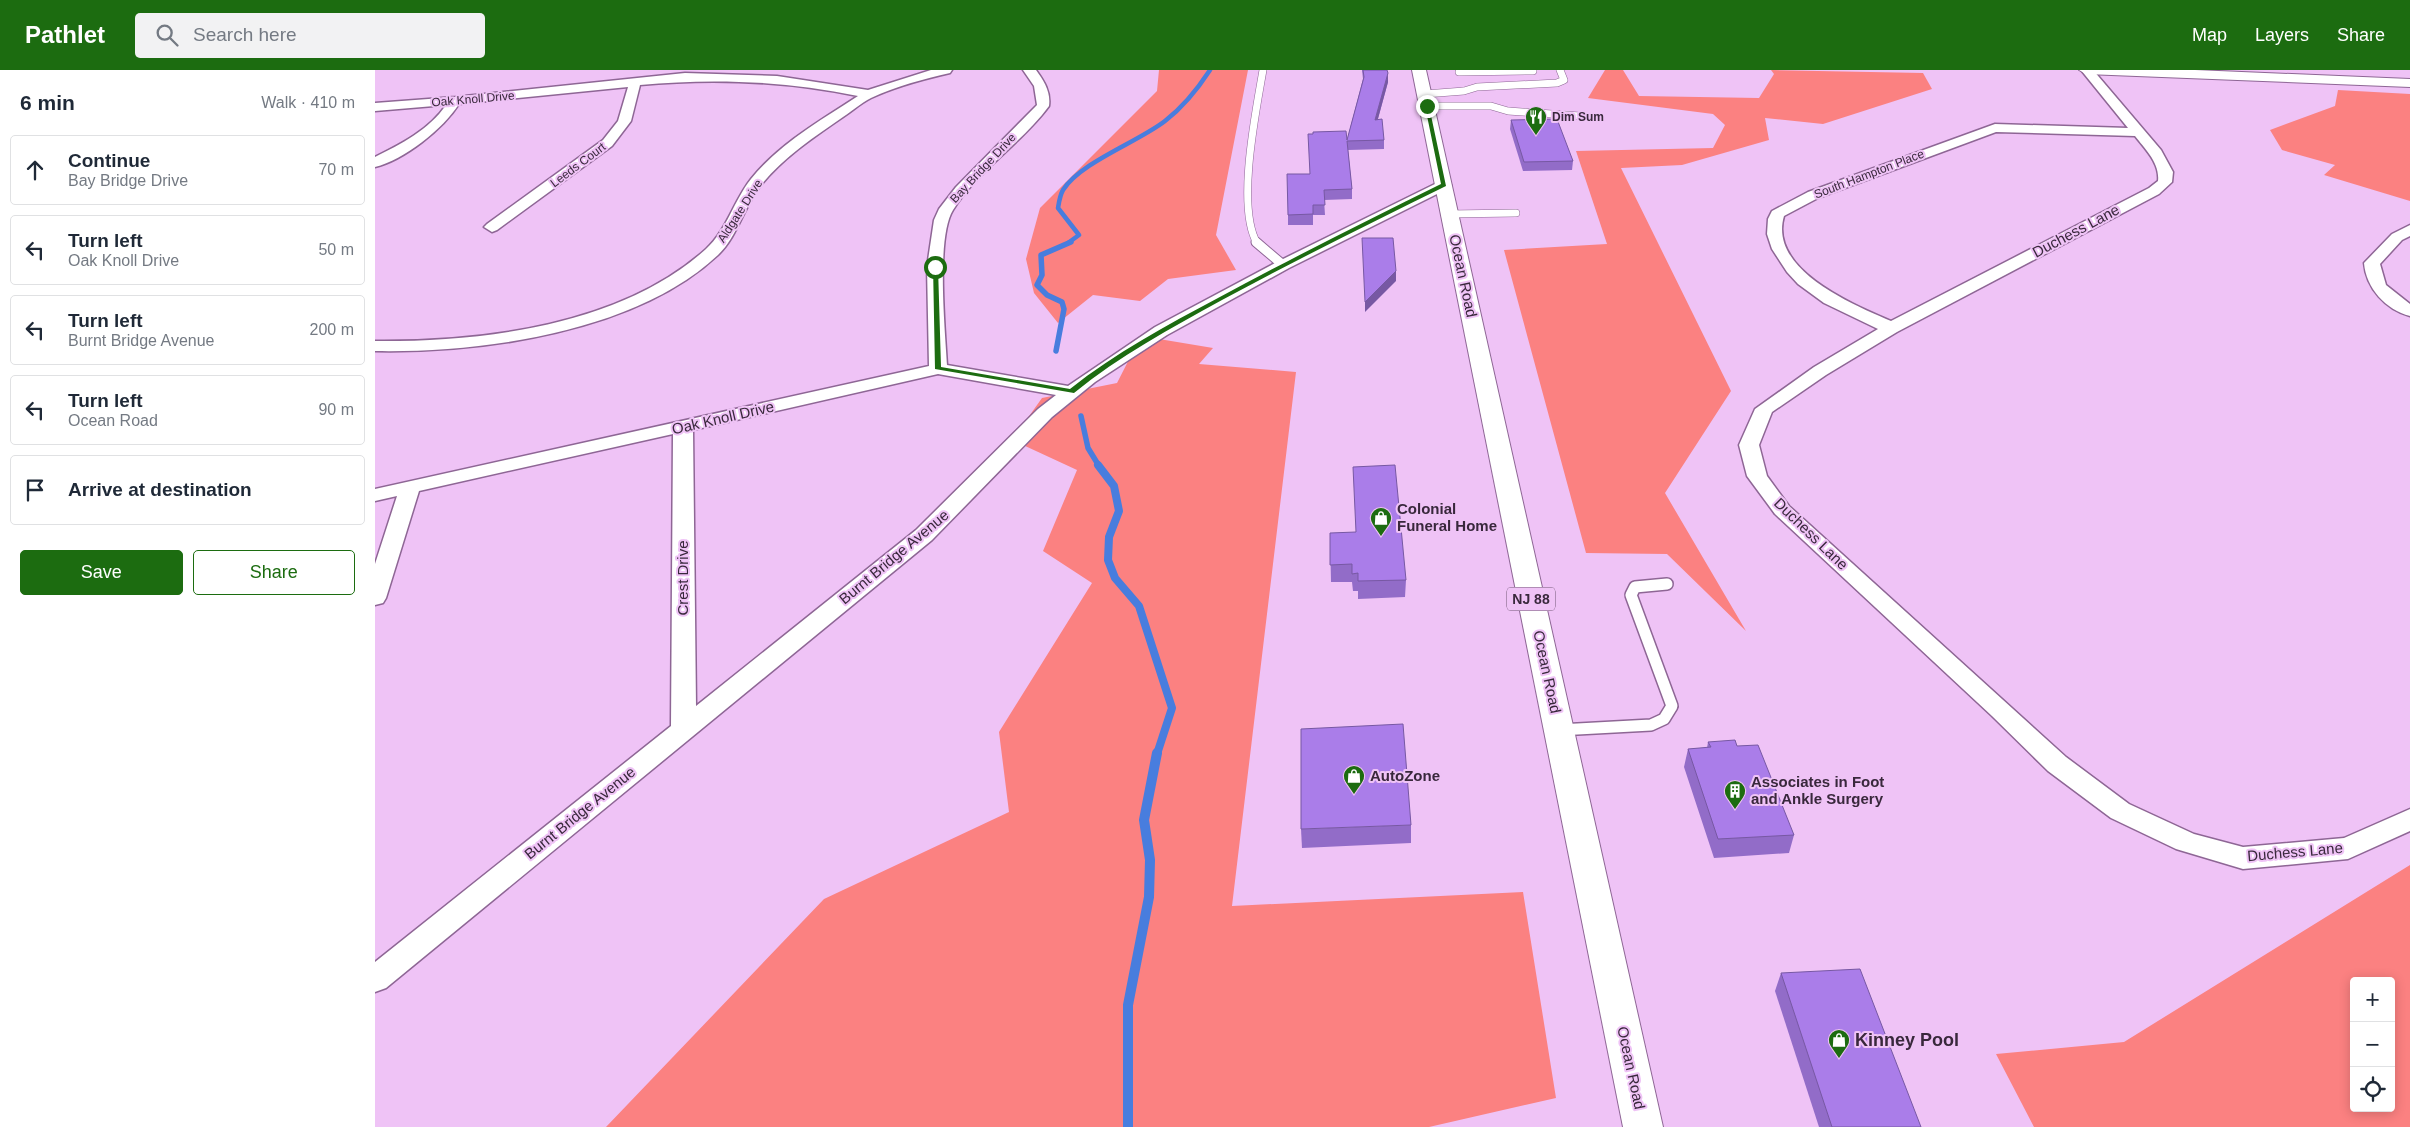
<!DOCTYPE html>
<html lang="en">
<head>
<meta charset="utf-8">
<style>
	body { margin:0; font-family:Helvetica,sans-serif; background:#f2f2f3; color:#1f2937 }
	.controls { position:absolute; right:15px; bottom:15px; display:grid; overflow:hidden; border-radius:5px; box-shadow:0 2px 12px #0003 }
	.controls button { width:45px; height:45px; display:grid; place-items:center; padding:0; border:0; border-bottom:1px solid #e0e1e3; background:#fff; color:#1f2937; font:25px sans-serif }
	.stop { position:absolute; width:15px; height:15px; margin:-11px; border:4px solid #1c6c10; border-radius:50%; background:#fff }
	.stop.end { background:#1c6c10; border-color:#fff; box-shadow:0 1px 5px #0008 }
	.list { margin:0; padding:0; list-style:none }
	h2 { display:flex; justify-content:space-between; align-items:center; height:65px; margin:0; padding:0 20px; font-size:21px }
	h2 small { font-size:16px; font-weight:400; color:#747a83 }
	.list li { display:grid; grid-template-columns:32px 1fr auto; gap:15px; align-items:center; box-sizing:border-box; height:70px; margin:0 10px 10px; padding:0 10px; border:1px solid #e0e1e3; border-radius:5px }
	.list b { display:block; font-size:19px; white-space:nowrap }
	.list p { margin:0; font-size:16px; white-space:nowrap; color:#747a83 }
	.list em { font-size:16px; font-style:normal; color:#747a83 }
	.actions { display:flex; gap:10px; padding:15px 20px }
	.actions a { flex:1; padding:11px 0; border:1px solid #1c6c10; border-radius:5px; text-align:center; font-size:18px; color:#1c6c10 }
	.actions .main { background:#1c6c10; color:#fff }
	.icon { flex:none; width:28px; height:28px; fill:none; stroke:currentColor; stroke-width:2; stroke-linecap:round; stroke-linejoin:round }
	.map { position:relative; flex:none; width:2035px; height:1057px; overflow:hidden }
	header { display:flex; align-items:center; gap:30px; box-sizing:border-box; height:70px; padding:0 25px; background:#1c6c10; color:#fff }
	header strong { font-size:24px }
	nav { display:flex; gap:28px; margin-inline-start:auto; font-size:18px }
	.search { width:350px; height:45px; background:#f2f2f3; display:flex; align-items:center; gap:12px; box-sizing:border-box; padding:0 18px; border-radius:5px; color:#747a83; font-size:19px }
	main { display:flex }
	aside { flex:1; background:#fff }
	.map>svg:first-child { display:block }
	.green { fill:#fb8181; fill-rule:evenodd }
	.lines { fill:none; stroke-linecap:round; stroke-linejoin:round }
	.stream-far3 { stroke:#487dde; stroke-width:4.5 }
	.stream-far2 { stroke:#487dde; stroke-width:5.5 }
	.stream-far1 { stroke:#487dde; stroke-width:8 }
	.stream { stroke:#487dde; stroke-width:10 }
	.service-far2-casing { stroke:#8e6695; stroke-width:8 }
	.service-far1-casing { stroke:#8e6695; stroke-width:11 }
	.service-casing { stroke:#8e6695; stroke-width:14 }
	.minor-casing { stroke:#8e6695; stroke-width:3 }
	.tertiary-casing { stroke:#8e6695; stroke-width:2 }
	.primary-casing { stroke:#8e6695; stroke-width:2 }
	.service-far2 { stroke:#fff; stroke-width:7 }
	.service-far1 { stroke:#fff; stroke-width:9 }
	.service { stroke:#fff; stroke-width:11 }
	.minor { fill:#fff; fill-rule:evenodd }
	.tertiary { fill:#fff; fill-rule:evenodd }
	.primary { fill:#fff; fill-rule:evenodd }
	.wall { fill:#926cc8 }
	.shaded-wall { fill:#7758a3 }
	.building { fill:#aa7de9; stroke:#7758a3 }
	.route { fill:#1c6c10 }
	.labels { text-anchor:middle; stroke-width:4; stroke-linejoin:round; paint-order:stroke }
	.far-street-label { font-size:12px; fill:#39283c; stroke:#efc3f6 }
	.far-poi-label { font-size:12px; font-weight:bold; fill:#39283c; stroke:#efc3f6; text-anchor:start }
	.shield { fill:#efc3f6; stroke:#705674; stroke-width:1 }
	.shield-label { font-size:14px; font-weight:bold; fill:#39283c }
	.street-label { font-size:15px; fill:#39283c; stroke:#efc3f6 }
	.poi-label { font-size:15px; font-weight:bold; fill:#39283c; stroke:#efc3f6; text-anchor:start }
	.near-poi-label { font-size:18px; font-weight:bold; fill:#39283c; stroke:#efc3f6; text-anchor:start }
</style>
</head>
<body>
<header>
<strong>Pathlet</strong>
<div class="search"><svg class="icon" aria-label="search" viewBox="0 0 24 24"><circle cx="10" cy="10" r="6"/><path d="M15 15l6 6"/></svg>Search here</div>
<nav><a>Map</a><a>Layers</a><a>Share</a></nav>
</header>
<main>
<aside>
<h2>6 min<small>Walk · 410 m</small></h2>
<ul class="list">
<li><svg class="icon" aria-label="ahead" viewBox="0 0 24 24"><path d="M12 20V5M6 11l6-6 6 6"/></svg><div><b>Continue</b><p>Bay Bridge Drive</p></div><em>70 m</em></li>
<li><svg class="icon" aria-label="left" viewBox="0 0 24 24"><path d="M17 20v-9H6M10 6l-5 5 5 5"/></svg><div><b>Turn left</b><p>Oak Knoll Drive</p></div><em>50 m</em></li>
<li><svg class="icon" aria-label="left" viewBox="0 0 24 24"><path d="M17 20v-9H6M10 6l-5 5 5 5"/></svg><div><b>Turn left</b><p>Burnt Bridge Avenue</p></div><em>200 m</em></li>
<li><svg class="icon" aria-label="left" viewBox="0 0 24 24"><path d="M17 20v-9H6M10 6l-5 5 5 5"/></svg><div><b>Turn left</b><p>Ocean Road</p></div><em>90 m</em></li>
<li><svg class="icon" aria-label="arrive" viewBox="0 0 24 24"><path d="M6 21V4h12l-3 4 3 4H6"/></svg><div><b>Arrive at destination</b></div></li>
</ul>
<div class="actions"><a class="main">Save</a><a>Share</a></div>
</aside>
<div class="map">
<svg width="2035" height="1057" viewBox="0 0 2035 1057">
	<rect width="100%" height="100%" fill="#efc3f6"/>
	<!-- green -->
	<g class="green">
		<polygon points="784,0 873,0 841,165 861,200 793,209 765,231 718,225 683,253 659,223 651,189 665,138 782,21"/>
		<polygon points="1230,0 1248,0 1264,26 1384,28 1399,4 1396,0 1548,3 1557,19 1448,54 1390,48 1394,70 1307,95 1246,98 1356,321 1290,423 1371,561 1292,484 1211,483 1129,180 1232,174 1201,81 1338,78 1350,55 1338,44 1213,28"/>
		<polygon points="1963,20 2035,24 2035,131 1949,105 1960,95 1907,80 1895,60 1960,36"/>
		<polygon points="766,266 838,278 824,294 921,302 857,836 1148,822 1181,1028 1054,1057 231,1057 449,829 634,742 624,662 717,513 668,481 702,400 637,370 667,328 742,313"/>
		<path d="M2035 795V1057H1659L1621 984 1749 972ZM1979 911H2016V1038H1979Z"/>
	</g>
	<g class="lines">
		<!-- stream-far3 -->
		<path class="stream-far3" d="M693 173 704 165 683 138C684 132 685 125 688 120 706 92 763 72 790 51 808 37 822 20 835 0"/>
		<!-- stream-far2 -->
		<g class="stream-far2">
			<polyline points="681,281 689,239 687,232 672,225 662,215 667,205 666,185 696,172"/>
			<polyline points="706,346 713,378 724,396"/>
		</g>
		<!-- stream-far1 -->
		<polyline class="stream-far1" points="723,395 739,416 744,441 734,467 733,490 740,508 764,536 797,638 782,684"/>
		<!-- stream -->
		<polyline class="stream" points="753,1057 753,935 774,827 775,790 769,750 782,683"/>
		<!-- service-far2 casing -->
		<g class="service-far2-casing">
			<g id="service-far2">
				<polyline points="1084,2 1158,1"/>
				<polyline points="1050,24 1089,21 1102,17 1182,13 1189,10 1185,0"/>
				<polyline points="1052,36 1116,36 1133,41 1205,46"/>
				<polyline points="1075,144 1141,143"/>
				<path d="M882 173C861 137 881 41 888 0"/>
			</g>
		</g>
		<!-- service-far1 casing -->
		<g class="service-far1-casing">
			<polyline id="service-far1" points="881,172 908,195"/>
		</g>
		<!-- service casing -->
		<g class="service-casing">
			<polyline id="service" points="1184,660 1276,655 1289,649 1297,636 1256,525 1260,517 1292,514"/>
		</g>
		<!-- minor casing -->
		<g class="minor-casing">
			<g id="minor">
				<path d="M556 0H577L575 3C549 9 521 16 496 28 486 33 477 41 468 47 439 67 409 87 386 115 369 136 363 166 343 185 261 262 108 283 0 281V271C109 272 247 255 331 179 352 160 359 130 376 109 404 74 446 50 483 26 410 11 339 8 265 15L256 51 237 76 122 160 117 162 109 157 112 154 228 70 243 51 253 17 84 34C68 59 29 90 0 97V87C26 74 54 60 71 35L0 41V33L80 27 310 3 402 6 493 20Z"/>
				<path d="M648 0H661C669 11 676 22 674 36 647 73 602 101 578 140 561 167 570 260 572 295L693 316 780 257 902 192 1064 112H1074L1076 115 1074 118 914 198 792 265 720 312 677 347 557 470 11 918 0 922V892L296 656 298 364 44 421 11 528 8 533 0 535V494L22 426 0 431V419L554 296 552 197 559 150 564 139 581 117 662 35 659 16ZM563 304 681 325 663 339 541 460 321 636 318 360Z"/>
				<path d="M1706 0H1718L1786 80 1798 102 1797 112 1784 124 1522 262 1451 305 1397 342 1384 375 1392 406 1414 436 1691 687 1754 734 1819 764 1868 777 1969 768 2035 739V761L1973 789 1868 799 1801 779 1736 748 1673 701 1617 646 1400 444 1372 406 1364 375 1380 339 1439 297 1503 259 1449 233 1423 214 1412 202 1397 179 1392 164 1393 149 1397 141 1433 122 1620 54 1753 58ZM1621 62 1760 66C1770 79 1785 93 1783 111L1774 118 1516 251C1479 235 1393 200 1409 146L1443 128Z"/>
				<path d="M2035 155V166L2027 170 2005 194 2011 215 2035 234V246C2011 240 1991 218 1989 193L2017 164Z"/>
			</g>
		</g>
		<!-- tertiary casing -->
		<g class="tertiary-casing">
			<polygon id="tertiary" points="1704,0 1820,0 2035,9 2035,17 1711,4"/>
		</g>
		<!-- primary casing -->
		<g class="primary-casing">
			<polygon id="primary" points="1037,0 1051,0 1288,1057 1248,1057"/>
		</g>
		<!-- service-far2 -->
		<use href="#service-far2" class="service-far2"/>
		<!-- service-far1 -->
		<use href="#service-far1" class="service-far1"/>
		<!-- service -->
		<use href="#service" class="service"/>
		<!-- minor -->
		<use href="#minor" class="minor"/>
		<!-- tertiary -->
		<use href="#tertiary" class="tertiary"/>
		<!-- primary -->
		<use href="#primary" class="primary"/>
	</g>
	<!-- wall -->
	<g class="wall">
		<polygon points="987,0 1012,0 1013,12 1003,49 1009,70 1009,79 973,80 977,119 977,129 949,130 950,145 938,145 938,155 913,155 913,145 935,104 972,70 988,9"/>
		<polygon points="1136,50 1198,91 1197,100 1148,101 1135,59"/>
		<polygon points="955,463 1031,510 1030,527 983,529 983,521 978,521 977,512 956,512"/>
		<polygon points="1333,672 1362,676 1419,765 1414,783 1339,788 1309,697 1313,679 1332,678"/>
		<polygon points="1036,755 1036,773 927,778 926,759"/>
		<polygon points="1406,903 1546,1057 1444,1057 1400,921"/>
	</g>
	<!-- shaded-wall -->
	<g class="shaded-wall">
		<polygon points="1013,3 1013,12 1000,59 1000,50"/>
		<polygon points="1021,201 1021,211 990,242 990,232"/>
	</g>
	<!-- building -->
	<g class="building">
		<polygon points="988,0 1012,0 1013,3 1000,50 1007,49 1009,70 972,71 977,119 949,120 950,135 938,135 938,144 913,145 912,104 935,104 933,64 938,64 938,62 971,61 972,70 989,7"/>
		<polygon points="1182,49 1198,91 1149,92 1136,50"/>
		<polygon points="987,168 1018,168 1021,201 990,232"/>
		<polygon points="1020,395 1031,510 983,511 983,503 977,504 977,494 955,495 955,463 981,462 978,397"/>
		<polygon points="1028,654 1036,755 926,759 926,659"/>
		<polygon points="1360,670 1362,676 1383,675 1419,765 1343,769 1313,679 1336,677 1333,672"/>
		<polygon points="1485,899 1546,1057 1457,1057 1406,903"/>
	</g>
	<!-- route -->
	<path class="route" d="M1052 35 1054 36 1071 116C996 153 921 190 847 230 796 258 744 286 699 323L560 299 558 195 563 197 566 297 695 319C740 283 792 255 843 228 917 188 991 151 1066 114L1050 36Z"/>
	<!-- icons -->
	<defs>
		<g id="restaurant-pin" transform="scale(1.125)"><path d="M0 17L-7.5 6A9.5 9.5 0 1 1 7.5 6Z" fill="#1c6c10" stroke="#efc3f6"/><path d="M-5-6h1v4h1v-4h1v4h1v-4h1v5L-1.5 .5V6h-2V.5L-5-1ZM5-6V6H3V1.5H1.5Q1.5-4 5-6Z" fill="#fff"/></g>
		<g id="shop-pin" transform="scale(1.125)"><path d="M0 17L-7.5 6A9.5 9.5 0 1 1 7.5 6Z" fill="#1c6c10" stroke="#efc3f6"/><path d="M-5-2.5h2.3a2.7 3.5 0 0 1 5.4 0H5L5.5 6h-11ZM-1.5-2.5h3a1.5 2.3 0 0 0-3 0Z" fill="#fff"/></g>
		<g id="building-pin" transform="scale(1.125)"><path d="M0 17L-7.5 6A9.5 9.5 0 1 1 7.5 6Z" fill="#1c6c10" stroke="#efc3f6"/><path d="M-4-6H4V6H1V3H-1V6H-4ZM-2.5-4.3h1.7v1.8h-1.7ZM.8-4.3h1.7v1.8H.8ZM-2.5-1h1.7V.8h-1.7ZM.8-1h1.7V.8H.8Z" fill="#fff"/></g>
	</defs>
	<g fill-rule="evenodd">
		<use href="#restaurant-pin" x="1161" y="47"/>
		<use href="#shop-pin" x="1006" y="448"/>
		<use href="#shop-pin" x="979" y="706"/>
		<use href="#building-pin" x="1360" y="721"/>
		<use href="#shop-pin" x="1464" y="970"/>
	</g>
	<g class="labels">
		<!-- far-street labels -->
		<g class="far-street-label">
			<text transform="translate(98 29) rotate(-5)" y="4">Oak Knoll Drive</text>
			<text transform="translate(203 95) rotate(-37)" y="4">Leeds Court</text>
			<text transform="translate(608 98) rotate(-47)" y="4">Bay Bridge Drive</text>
			<text transform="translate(1494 104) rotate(-21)" y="4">South Hampton Place</text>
			<text transform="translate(365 141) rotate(-57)" y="4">Aldgate Drive</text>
		</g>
		<!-- far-poi labels -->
		<g class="far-poi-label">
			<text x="1177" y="51">Dim Sum</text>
		</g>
		<!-- shield labels -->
		<rect class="shield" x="1132" y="517.5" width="48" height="23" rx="4"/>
		<g class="shield-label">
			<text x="1156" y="534">NJ 88</text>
		</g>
		<!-- street labels -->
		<g class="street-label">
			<text transform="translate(1701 161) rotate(-28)" y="5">Duchess Lane</text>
			<text transform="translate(1088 206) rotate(78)" y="5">Ocean Road</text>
			<text transform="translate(348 348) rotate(-13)" y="5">Oak Knoll Drive</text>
			<text transform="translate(1436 464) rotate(44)" y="5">Duchess Lane</text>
			<text transform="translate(519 487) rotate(-40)" y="5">Burnt Bridge Avenue</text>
			<text transform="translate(308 508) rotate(-90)" y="5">Crest Drive</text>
			<text transform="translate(1172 602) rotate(78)" y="5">Ocean Road</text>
			<text transform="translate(205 743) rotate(-39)" y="5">Burnt Bridge Avenue</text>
			<text transform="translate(1920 782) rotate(-5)" y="5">Duchess Lane</text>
			<text transform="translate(1256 998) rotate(78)" y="5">Ocean Road</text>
		</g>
		<!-- poi labels -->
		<g class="poi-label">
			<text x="1022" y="444">Colonial<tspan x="1022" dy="17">Funeral Home</tspan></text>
			<text x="995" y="711">AutoZone</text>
			<text x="1376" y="717">Associates in Foot<tspan x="1376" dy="17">and Ankle Surgery</tspan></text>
		</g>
		<!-- near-poi labels -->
		<g class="near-poi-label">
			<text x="1480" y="976">Kinney Pool</text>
		</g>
	</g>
</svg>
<div class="controls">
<button>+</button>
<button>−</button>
<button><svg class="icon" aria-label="locate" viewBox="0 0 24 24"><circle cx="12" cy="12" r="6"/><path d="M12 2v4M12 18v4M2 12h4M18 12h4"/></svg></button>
</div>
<div class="stop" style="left:560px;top:197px"></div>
<div class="stop end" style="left:1052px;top:36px"></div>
</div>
</main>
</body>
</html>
